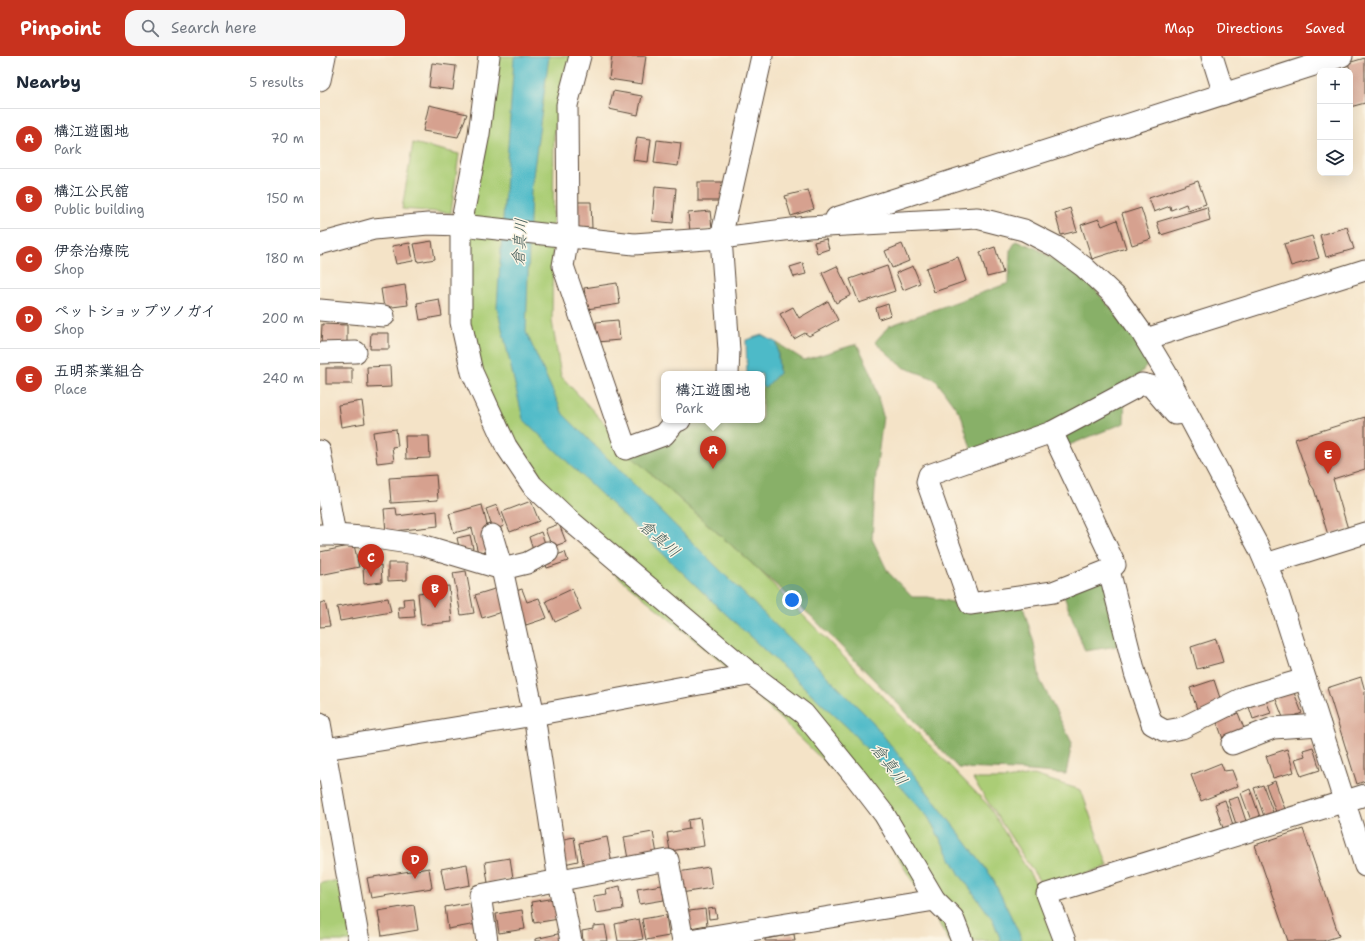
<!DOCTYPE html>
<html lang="en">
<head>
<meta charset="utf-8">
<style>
	body { margin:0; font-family:"Shantell Sans","Klee One",sans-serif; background:#f6f6f7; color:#1f2937 }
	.controls { position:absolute; right:12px; top:12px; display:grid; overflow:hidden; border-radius:8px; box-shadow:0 4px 16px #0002 }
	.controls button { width:36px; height:36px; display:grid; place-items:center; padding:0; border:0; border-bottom:1px solid #e0e1e3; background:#fff; color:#1f2937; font:20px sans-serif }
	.you { position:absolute; left:472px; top:544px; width:14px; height:14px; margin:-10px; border:3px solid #fff; border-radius:50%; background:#1a73e8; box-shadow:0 0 0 6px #1a73e833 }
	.badge { display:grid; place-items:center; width:26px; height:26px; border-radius:50%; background:#c8321e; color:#fff; font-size:13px; font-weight:700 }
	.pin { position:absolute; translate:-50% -33px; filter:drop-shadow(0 1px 2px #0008) }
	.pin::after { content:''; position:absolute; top:21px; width:14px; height:12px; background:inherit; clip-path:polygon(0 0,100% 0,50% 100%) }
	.popup { position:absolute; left:341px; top:315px; width:104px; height:52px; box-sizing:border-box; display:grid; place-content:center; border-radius:8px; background:#fff; filter:drop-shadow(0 1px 3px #0005); font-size:13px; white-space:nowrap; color:#747a83 }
	.popup b { font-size:15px; color:#1f2937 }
	.popup::after { content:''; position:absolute; left:50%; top:100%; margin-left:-8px; border:8px solid transparent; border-top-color:#fff }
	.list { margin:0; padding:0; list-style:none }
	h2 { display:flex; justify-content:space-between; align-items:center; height:52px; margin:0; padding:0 16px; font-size:17px }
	h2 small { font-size:13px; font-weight:400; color:#747a83 }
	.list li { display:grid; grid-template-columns:26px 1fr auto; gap:12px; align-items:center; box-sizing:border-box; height:60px; padding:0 16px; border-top:1px solid #e0e1e3 }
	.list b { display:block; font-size:15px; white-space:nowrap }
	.list p { margin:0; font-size:13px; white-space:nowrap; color:#747a83 }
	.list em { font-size:13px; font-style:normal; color:#747a83 }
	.icon { flex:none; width:22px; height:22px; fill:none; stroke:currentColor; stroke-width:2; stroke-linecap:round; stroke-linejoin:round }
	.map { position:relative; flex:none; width:1045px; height:885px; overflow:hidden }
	header { display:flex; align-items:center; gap:24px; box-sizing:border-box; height:56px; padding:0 20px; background:#c8321e; color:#fff }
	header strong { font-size:19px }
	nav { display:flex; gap:22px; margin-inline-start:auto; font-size:14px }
	.search { width:280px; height:36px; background:#f6f6f7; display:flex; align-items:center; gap:10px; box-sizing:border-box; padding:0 14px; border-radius:12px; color:#747a83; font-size:15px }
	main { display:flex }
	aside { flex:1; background:#fff }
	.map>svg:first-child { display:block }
	.green { fill:#abcd76; stroke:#737c4a }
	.forest { fill:#88b067; stroke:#626d42 }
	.water { fill:#4ebac8; stroke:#447273 }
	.building { fill:#d6a18f }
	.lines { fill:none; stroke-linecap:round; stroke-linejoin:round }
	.minor-casing { stroke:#574637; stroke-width:23 }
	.minor { stroke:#fff; stroke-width:21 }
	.labels { text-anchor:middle; stroke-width:3; stroke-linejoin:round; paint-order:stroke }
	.water-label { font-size:16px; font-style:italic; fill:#425c5a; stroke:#fcf5e5 }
</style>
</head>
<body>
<header>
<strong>Pinpoint</strong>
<div class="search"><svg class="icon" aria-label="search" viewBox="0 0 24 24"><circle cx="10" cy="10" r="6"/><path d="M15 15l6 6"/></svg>Search here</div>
<nav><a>Map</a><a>Directions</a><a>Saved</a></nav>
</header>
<main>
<aside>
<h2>Nearby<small>5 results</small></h2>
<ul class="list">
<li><span class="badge">A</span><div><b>構江遊園地</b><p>Park</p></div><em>70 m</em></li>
<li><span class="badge">B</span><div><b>構江公民舘</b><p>Public building</p></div><em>150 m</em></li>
<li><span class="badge">C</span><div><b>伊奈治療院</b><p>Shop</p></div><em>180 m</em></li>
<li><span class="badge">D</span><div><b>ペットショップツノガイ</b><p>Shop</p></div><em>200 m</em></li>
<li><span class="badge">E</span><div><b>五明茶業組合</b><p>Place</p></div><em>240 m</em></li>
</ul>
</aside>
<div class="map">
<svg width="1045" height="885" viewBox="0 0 1045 885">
	<rect width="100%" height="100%" fill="#fcf5e5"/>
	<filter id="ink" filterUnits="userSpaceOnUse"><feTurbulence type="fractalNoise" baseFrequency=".025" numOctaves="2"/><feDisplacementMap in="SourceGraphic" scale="8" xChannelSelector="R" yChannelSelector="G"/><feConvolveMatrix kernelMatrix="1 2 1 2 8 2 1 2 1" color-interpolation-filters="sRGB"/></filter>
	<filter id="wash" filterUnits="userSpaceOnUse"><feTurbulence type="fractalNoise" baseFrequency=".012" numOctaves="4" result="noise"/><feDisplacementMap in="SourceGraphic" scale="16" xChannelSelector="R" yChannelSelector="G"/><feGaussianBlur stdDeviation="0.9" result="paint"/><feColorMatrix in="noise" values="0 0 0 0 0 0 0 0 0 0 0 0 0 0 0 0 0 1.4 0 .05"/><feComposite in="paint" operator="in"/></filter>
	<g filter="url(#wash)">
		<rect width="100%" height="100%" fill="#f4e3c7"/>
		<!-- green -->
		<g class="green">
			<polygon points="173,0 259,0 234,76 232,265 241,320 330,417 437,512 668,749 735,859 739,885 629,885 616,862 536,736 400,605 277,503 187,401 151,314 143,205"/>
			<polygon points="93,87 139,98 131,157 82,153"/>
			<polygon points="714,719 761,734 788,810 724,832 653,723 685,723"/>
			<polygon points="28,823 39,885 0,885 0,827"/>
		</g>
		<!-- forest -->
		<g class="forest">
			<polygon points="696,185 714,191 769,226 812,278 834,301 805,336 804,367 744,391 739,384 655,406 641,359 615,323 583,311 555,286 569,270 689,227 690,195"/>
			<polygon points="457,287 484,304 537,288 551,316 563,360 556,417 552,483 568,516 592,541 608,541 652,550 701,544 714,587 720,624 752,687 746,718 698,714 638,712 580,650 491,560 310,399 365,364 442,364 442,331 448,329 459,315"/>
			<polygon points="788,519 801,581 797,590 765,595 742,535"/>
		</g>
		<!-- water -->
		<g class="water">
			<polygon points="195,0 229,0 211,135 206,276 243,358 552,665 636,773 672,821 698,875 702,885 681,885 673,864 640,819 608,761 528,672 393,546 203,363 177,251 194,2"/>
			<polygon points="442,279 457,287 459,315 459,317 446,331 442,330 442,318 427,318 426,284"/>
		</g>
		<g id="blocks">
			<!-- building -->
			<g class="building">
				<polygon points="292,0 326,0 322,28 289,23"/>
				<polygon points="1045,2 1045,47 1030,51 1030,21 1032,20 1028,7"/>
				<polygon points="112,7 136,10 133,34 109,31"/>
				<polygon points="293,35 322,40 318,59 289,53"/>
				<polygon points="109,49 147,58 138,81 103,75"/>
				<polygon points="317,81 331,83 328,106 313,104"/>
				<polygon points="337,84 361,87 358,110 334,107"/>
				<polygon points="878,125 886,148 868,154 866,148 851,154 850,150 834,156 829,142"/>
				<rect x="378" y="126" width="25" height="19"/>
				<polygon points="335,130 356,132 353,167 332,165"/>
				<polygon points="488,134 494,153 471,160 465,140"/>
				<polygon points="252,146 271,146 272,172 253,172"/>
				<polygon points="887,151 890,164 841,179 837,166"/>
				<polygon points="750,152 757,175 741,179 735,157"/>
				<polygon points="821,152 831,183 812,189 802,158"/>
				<polygon points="390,155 392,172 370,175 368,157"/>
				<polygon points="779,163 782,170 797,164 806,192 772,203 761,169"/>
				<polygon points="1027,171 1034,193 1006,201 1000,179"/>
				<polygon points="992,180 999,202 971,210 964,188"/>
				<polygon points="506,183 509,193 497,197 494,186"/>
				<polygon points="112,185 115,203 98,206 94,188"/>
				<polygon points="90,187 93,205 76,208 72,190"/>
				<polygon points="582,188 589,205 572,212 565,195"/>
				<polygon points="675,191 683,217 667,221 660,196"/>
				<polygon points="638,201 646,225 614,236 606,212"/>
				<polygon points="483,207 486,218 474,221 470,211"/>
				<polygon points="517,210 531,239 516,247 502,217"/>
				<polygon points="567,210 575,235 539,247 530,223"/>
				<polygon points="593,210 600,227 583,234 576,217"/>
				<polygon points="297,227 300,248 267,253 264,232"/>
				<polygon points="85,229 88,249 64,252 61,233"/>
				<polygon points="119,243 122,260 100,264 97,247"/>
				<polygon points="508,245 518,264 489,280 485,277 474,283 460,258 473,251 479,262"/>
				<polygon points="568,248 571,259 559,263 556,252"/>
				<polygon points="298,264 300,284 277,286 276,266"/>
				<polygon points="2,268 27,269 27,290 1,289"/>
				<polygon points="51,277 69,277 69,293 50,293"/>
				<polygon points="70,310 71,331 48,332 47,311"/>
				<rect x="6" y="312" width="26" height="16"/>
				<polygon points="42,345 45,367 21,371 18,349"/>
				<polygon points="1045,361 1045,413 1013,423 1028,473 1008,479 994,433 991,429 975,383"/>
				<polygon points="76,373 78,390 72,391 74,405 57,407 53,376"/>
				<polygon points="85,380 109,380 110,402 86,403"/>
				<polygon points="116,419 118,444 71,447 69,422"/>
				<polygon points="211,445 219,465 190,476 182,456"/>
				<polygon points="162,449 173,493 158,497 152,472 134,477 129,458"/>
				<polygon points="177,449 184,470 173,474 166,453"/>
				<polygon points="76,452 77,460 117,455 118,470 66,476 64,453"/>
				<polygon points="239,468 246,486 232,491 225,473"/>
				<polygon points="221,476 226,490 213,494 209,481"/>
				<polygon points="150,479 153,492 140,495 137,482"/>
				<polygon points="34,489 39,511 0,519 0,496"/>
				<polygon points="245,496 248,505 227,512 224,504"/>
				<polygon points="68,507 87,507 87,524 68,525"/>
				<polygon points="61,509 62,526 44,528 43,511"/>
				<polygon points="146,515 154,557 141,559 133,517"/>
				<polygon points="129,530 132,566 101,569 98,537 105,536 105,532"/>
				<polygon points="181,531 188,554 162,562 155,539"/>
				<polygon points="202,533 207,546 219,542 227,562 206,569 193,536"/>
				<polygon points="252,533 261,554 235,566 226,545"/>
				<polygon points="68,542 71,556 20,565 17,551"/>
				<polygon points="93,542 95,561 79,562 78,551 84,551 83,543"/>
				<polygon points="5,546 10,570 0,571 0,547"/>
				<polygon points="896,583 903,606 877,613 871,591"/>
				<polygon points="1041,621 1045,635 1045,725 1037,728 1007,632"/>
				<polygon points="894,624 903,651 879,659 870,632"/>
				<polygon points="973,634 982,657 964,664 955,641"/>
				<polygon points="946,644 951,657 933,663 929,651"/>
				<polygon points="918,657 925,675 903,683 897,666"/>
				<polygon points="993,691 1000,714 981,720 975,703 985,700 983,694"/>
				<polygon points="967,693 974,716 953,722 946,700"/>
				<polygon points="901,707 904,715 912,714 918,730 881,745 871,719"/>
				<polygon points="955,725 966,756 957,759 946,729"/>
				<polygon points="943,729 954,759 945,763 934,732"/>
				<polygon points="930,733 941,764 932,767 921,737"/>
				<polygon points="918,741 927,768 917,771 908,744"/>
				<polygon points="905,744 914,772 904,775 895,748"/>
				<polygon points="380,762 384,790 350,795 347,777 369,773 368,764"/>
				<polygon points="983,773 1019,880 1003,885 968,885 935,789"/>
				<polygon points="333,776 337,798 308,803 304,781"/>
				<polygon points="254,781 258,805 244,808 239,784"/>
				<polygon points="287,781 292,807 264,812 259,787"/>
				<polygon points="190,802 193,822 168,827 165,806"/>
				<polygon points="147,808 150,829 125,834 121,813"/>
				<polygon points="389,811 392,832 361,837 358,816"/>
				<polygon points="109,812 112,832 51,842 47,822"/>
				<polygon points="342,829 344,844 320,848 317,833"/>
				<polygon points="300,830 303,853 276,857 273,840 287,838 286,833"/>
				<polygon points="236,842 239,863 214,867 211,846"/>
				<polygon points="153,846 157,868 128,873 125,851"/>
				<polygon points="94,849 98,874 62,880 58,855"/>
				<polygon points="395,852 397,862 389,863 388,853"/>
				<polygon points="385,853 387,869 365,873 362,856"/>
				<polygon points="202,854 205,873 179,877 176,858"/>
				<polygon points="346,859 349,880 326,884 322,863"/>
				<polygon points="319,863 323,883 312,885 298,885 295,868"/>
				<polygon points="285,869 288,885 263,885 262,875 273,873 273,870"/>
				<polygon points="242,877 244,885 215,885 215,883"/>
				<polygon points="474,878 475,885 445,885 445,883"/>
			</g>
		</g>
	</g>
	<g filter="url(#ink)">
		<use href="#blocks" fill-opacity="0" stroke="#574637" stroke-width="1"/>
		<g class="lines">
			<!-- minor casing -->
			<g class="minor-casing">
				<g id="minor">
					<polyline points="169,0 159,78 141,169 141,266 152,316 186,390 212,429 247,462 431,618 484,658 537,723 564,758 615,844 633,862 642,885"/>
					<polyline points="260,0 247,49 248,181 243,210 306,393 344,379 355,366 360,364"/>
					<polyline points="892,0 904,38"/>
					<polyline points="0,24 5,0"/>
					<polyline points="516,162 1022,0"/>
					<polyline points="0,188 54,173 108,168 141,169 314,188 401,182 488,171 657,162 704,174 737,191 764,211 797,242 822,277 846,317 939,492 957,534 1045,810"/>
					<polyline points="0,254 64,260"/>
					<polyline points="826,283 1045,214"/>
					<polyline points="0,297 36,296"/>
					<polyline points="408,318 409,294 401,182 442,0"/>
					<polyline points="732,376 822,328 831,330 855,358 866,357"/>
					<polyline points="0,395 15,479"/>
					<polyline points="0,479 15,479 55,482 102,489 182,513 207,507 228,496"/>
					<polyline points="172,479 182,513 214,659 239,825 251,885"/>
					<polyline points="946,508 1045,477"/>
					<polyline points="789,514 733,536 650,548 607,426 609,419 732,376 795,509 789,514 815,617 832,668 845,675 862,672 927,640 985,623"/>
					<polyline points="0,667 39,885"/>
					<polyline points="912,688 953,672 1000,669"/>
					<polyline points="5,693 214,659 433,618"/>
					<polyline points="167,885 160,839 348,804 363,885"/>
					<polyline points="363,885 615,844"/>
					<polyline points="745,885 727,838 1045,739"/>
				</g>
			</g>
			<!-- minor -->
			<use href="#minor" class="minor"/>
		</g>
	</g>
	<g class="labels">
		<!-- water labels -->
		<g class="water-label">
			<text transform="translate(199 186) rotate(-86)" y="6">倉真川</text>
			<text transform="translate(340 482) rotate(41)" y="6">倉真川</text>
			<text transform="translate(570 708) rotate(53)" y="6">倉真川</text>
		</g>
	</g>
</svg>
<div class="controls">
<button>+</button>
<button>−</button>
<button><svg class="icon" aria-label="layers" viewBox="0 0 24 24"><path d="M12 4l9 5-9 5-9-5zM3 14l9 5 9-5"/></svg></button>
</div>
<div class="you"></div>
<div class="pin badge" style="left:393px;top:413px">A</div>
<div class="popup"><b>構江遊園地</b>Park</div>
<div class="pin badge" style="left:115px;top:552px">B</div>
<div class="pin badge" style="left:51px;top:521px">C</div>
<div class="pin badge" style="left:95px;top:823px">D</div>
<div class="pin badge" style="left:1008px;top:418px">E</div>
</div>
</main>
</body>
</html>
